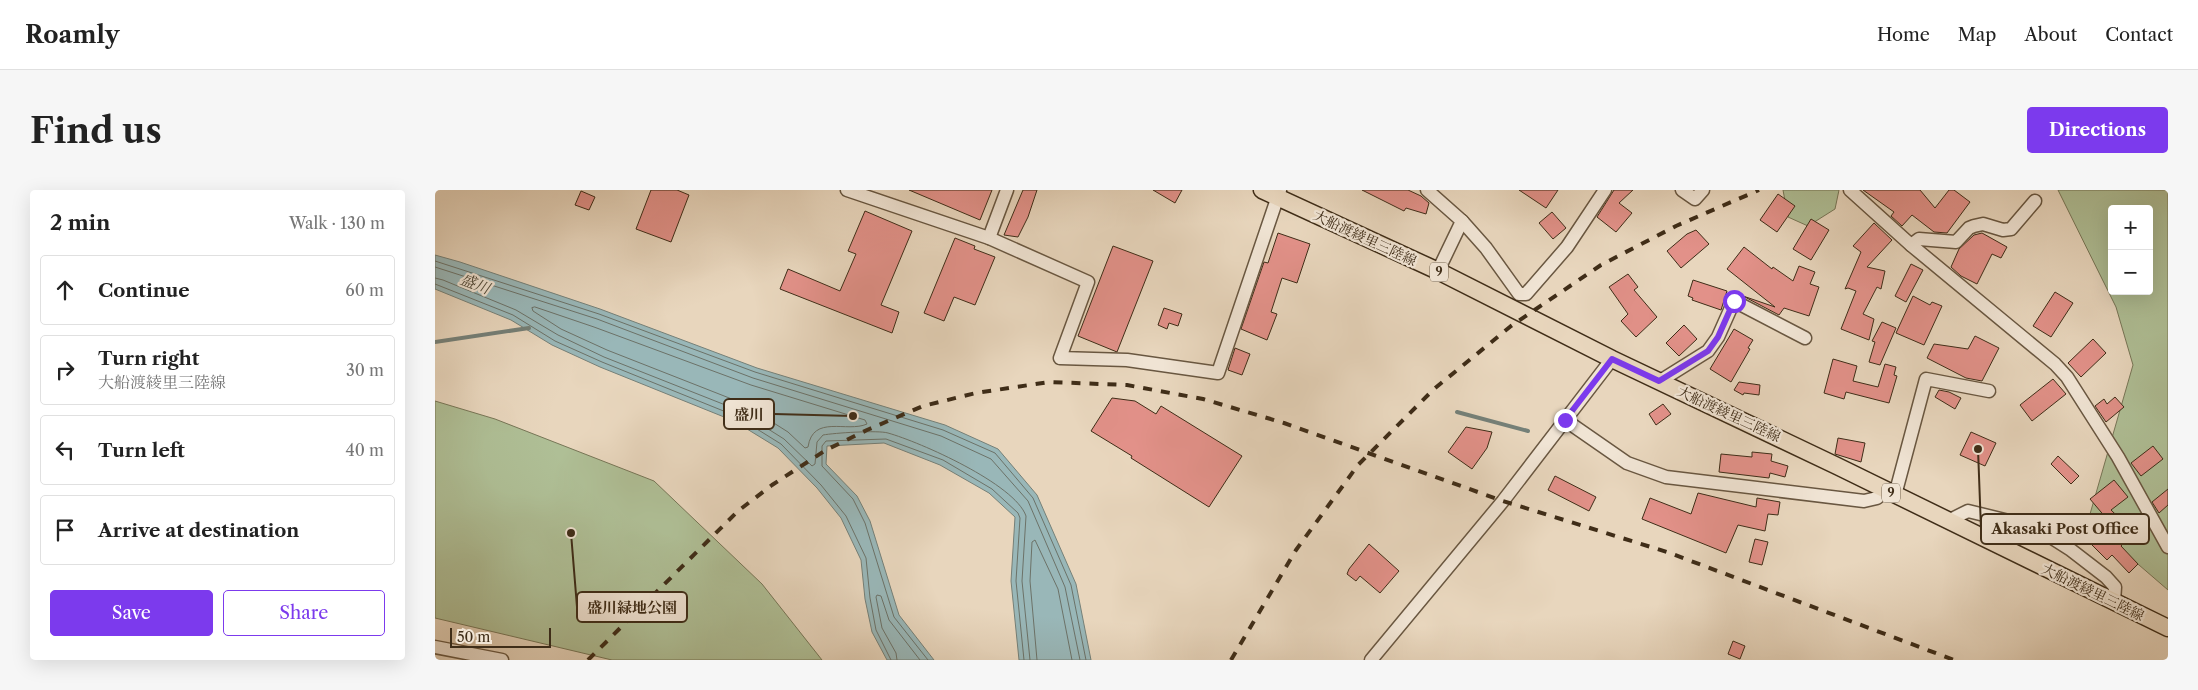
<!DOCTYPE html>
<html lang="en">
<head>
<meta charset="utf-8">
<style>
	body { margin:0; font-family:"Libre Caslon Text","Noto Serif JP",serif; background:#f6f6f6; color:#222 }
	.controls { position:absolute; right:15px; top:15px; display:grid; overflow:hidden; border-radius:5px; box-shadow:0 5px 20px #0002 }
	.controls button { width:45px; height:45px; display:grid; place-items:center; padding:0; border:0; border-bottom:1px solid #e0e0e0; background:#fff; color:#222; font:25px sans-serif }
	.scale { position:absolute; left:15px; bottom:12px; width:101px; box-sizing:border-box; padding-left:5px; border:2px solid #3f2d18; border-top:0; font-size:14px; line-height:18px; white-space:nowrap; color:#3f2d18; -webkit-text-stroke:4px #f0e4d4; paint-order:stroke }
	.stop { position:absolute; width:15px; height:15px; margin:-11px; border:4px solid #7c3aed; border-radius:50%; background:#fff }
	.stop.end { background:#7c3aed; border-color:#fff; box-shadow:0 1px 5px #0008 }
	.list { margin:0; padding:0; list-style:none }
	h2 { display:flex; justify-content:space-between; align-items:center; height:65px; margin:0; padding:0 20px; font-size:21px }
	h2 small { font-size:16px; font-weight:400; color:#767676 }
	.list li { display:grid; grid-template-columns:32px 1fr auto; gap:15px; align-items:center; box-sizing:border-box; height:70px; margin:0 10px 10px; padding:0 10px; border:1px solid #e0e0e0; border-radius:5px }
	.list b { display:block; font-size:19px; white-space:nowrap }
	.list p { margin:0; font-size:16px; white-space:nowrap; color:#767676 }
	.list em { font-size:16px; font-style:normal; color:#767676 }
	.actions { display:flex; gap:10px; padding:15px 20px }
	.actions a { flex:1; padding:11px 0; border:1px solid #7c3aed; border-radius:5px; text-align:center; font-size:18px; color:#7c3aed }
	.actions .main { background:#7c3aed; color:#fff }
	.icon { flex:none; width:28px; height:28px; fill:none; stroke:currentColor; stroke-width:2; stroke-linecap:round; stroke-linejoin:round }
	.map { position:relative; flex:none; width:1733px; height:470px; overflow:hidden; border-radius:5px }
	header { display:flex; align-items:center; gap:30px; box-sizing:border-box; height:70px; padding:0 25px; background:#fff; border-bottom:1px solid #e0e0e0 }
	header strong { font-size:24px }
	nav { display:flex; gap:28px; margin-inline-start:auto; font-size:18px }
	.intro { display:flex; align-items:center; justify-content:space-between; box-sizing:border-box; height:120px; padding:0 30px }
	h1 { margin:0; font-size:35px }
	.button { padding:12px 22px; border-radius:5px; background:#7c3aed; color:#fff; font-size:18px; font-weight:700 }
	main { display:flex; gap:30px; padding:0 30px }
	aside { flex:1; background:#fff; border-radius:5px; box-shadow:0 5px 20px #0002 }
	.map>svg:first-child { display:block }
	.green { fill:#afbf96; stroke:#777657; fill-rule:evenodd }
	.water { fill:#99b7b8; stroke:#758078 }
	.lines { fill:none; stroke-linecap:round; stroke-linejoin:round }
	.shore { stroke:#6c7268; stroke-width:1 }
	.stream { stroke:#758078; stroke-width:4 }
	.building { fill:#e29189; stroke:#3f2d18 }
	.minor-casing { stroke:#695741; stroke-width:15 }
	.major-casing { stroke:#3f2d18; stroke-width:19 }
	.minor { stroke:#f0e4d4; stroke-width:12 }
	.major { stroke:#e8d6bd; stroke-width:16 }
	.rail { stroke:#3f2d18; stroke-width:4; stroke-dasharray:9 9; stroke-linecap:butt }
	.route { stroke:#7c3aed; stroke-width:6 }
	.labels { text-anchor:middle; stroke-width:4.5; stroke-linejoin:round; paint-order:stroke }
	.shield { fill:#f0e4d4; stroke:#746450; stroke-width:1 }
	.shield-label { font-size:12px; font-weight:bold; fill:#3f2d18 }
	.street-label { font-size:14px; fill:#3f2d18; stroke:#f0e4d4 }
	.water-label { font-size:15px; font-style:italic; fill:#514938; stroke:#f0e4d4 }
	.leader { fill:none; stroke:#3f2d18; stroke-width:2 }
	.callout-dot { fill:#3f2d18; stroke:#f0e4d4; stroke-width:2 }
	.callout { fill:#f0e4d4; stroke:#3f2d18; stroke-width:2 }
	.callout-label { font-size:15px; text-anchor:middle; font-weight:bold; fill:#3f2d18 }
</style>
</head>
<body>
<header>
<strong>Roamly</strong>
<nav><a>Home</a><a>Map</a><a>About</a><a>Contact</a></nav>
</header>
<div class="intro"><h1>Find us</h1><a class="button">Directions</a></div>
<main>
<aside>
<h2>2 min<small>Walk · 130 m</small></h2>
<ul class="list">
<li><svg class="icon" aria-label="ahead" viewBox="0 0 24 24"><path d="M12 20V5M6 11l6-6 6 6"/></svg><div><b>Continue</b></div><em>60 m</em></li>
<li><svg class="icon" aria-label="right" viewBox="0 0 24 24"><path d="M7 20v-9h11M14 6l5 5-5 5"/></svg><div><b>Turn right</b><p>大船渡綾里三陸線</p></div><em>30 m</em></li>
<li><svg class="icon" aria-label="left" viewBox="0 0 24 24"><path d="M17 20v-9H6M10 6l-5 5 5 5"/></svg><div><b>Turn left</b></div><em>40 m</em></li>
<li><svg class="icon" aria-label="arrive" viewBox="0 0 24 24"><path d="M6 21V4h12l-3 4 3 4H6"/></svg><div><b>Arrive at destination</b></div></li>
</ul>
<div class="actions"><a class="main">Save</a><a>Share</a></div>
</aside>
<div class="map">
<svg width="1733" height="470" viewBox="0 0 1733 470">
	<rect width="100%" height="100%" fill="#e8d6bd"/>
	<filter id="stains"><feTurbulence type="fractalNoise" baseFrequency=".004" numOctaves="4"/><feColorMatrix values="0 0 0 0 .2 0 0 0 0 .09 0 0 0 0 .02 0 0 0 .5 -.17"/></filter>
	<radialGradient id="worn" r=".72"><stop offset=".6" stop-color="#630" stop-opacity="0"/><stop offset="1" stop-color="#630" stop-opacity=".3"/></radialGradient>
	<!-- green -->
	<g class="green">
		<polygon points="1348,0 1404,0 1400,19 1373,36 1353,27"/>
		<path d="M1623 0H1733V400L1653 331 1698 175 1681 117ZM1677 19H1714V101H1677Z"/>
		<polygon points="0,211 60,229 219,291 327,394 387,470 177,470 0,428"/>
	</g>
	<!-- water -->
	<polygon class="water" points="0,65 25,72 165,119 322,178 510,235 563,259 602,305 641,394 656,470 584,470 576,391 580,327 554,303 505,275 449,253 392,256 391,274 422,306 435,331 464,425 499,470 452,470 437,442 430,409 426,370 406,328 382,298 343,258 299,231 165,177 117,155 76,130 0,99"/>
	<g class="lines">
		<!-- shore -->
		<g class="shore">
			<polyline points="0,71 164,124 320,182 508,240 560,263 598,308 636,395 651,470"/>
			<polyline points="0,77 162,129 318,188 506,246 556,269 593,311 630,397 645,470"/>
			<path d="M0 88 8 90 81 120 123 145 169 167 303 220 349 249 377 276 380 274 382 252 388 245C399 243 443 240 453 243 485 252 580 294 591 326L587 391 595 470"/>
			<polyline points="0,94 78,125 120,151 167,172 301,226 346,254 386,295 411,326 431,368 435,408 441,440 456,470"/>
			<path d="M100 117 159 137 316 195 430 230 432 234C412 243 378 224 373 257L370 258 353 242 307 213 172 160 126 139 98 121 97 118Z"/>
			<polyline points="462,470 461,463 447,438 441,407 442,405 446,406 454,430 485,470"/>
			<polyline points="493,470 459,427 430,333 418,309 387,276 387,256 391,251 451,249 508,270 557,299 583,323 585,328 581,391 589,470"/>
			<polyline points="602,470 595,391 597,352 600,350 623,399 637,470"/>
		</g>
		<!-- stream -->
		<g class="stream">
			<polyline points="0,152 94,138"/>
			<polyline points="1022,222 1093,241"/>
		</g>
	</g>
	<!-- building -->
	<g class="building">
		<polygon points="216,0 242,0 254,5 236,52 201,39"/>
		<polygon points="474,0 557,0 545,30"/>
		<polygon points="588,0 602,0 593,27 583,47 569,45"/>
		<polygon points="718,0 747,0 740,13"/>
		<polygon points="927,0 973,0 986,6 994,13 991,24 971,18 969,21"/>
		<polygon points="1084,0 1123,0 1111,18"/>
		<polygon points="1179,0 1198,0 1184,13 1197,23 1181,42 1162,27"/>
		<polygon points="1428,0 1485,0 1500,18 1514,0 1519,0 1535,12 1512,43 1499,42 1477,25 1467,36 1456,26 1459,22"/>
		<polygon points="146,1 160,7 154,20 140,15"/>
		<polygon points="1343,4 1360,16 1342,42 1325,30"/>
		<polygon points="430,21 477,41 446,115 464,122 457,143 345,99 353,79 405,101 421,64 413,61"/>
		<polygon points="1117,22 1131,38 1118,49 1104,33"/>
		<polygon points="1376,29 1394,40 1376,70 1358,59"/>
		<polygon points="1439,33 1457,50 1432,77 1450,81 1446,99 1442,97 1428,124 1439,129 1434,150 1406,139 1421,101 1413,98 1410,99 1426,62 1418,56"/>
		<polygon points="1261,40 1274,54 1246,78 1232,61 1252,44"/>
		<polygon points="843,43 875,54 862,93 847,88 836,122 842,124 832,150 806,139 829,72 833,73"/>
		<polygon points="1547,43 1572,57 1566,68 1557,64 1542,94 1526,86 1516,77 1524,59 1539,45"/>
		<polygon points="520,48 540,56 539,59 560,67 540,115 519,107 509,131 489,123"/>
		<polygon points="678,56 718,71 682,162 643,146"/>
		<polygon points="1309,57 1337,79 1338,77 1358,91 1364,76 1380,82 1375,94 1384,97 1374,126 1349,118 1344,125 1308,106 1340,117 1292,79"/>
		<polygon points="1476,74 1488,80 1471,112 1460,106"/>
		<polygon points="1193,84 1203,97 1199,100 1222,127 1201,147 1186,131 1193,124 1174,97"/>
		<polygon points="1258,90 1292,101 1286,120 1257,110 1258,108 1253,106"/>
		<polygon points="1620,102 1638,113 1616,147 1598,136"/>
		<polygon points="1478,106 1495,115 1497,112 1507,116 1489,155 1461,143"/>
		<polygon points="729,118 747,124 743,136 734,133 732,139 723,135"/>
		<polygon points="1447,132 1461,138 1445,175 1434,172 1440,152 1437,151"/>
		<polygon points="1249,135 1262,149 1244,166 1231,153"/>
		<polygon points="1299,139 1318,150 1313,158 1315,159 1296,192 1275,179"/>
		<polygon points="1540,146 1564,158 1547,191 1531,188 1492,168 1499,154 1533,159"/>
		<polygon points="1658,149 1671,163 1646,187 1633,173"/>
		<polygon points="800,158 815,164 807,185 793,180"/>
		<polygon points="1398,169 1422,176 1418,191 1443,197 1450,174 1461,177 1459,185 1462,186 1454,213 1411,202 1409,209 1389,203"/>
		<polygon points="1618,189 1631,204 1597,231 1585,215"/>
		<polygon points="1304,192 1325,195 1324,205 1309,203 1308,205 1299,200"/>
		<polygon points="1504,200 1514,202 1526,208 1520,219 1500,207"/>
		<polygon points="1680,207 1689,217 1671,232 1660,216 1669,209 1672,214"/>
		<polygon points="677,208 700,211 721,224 726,216 807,266 774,317 696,268 697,266 656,241"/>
		<polygon points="1228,214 1236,224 1221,235 1214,224"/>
		<polygon points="1031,237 1057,242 1052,258 1037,279 1013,262"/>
		<polygon points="1536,242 1561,253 1550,276 1525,265"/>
		<polygon points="1403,248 1430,253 1426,272 1400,264"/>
		<polygon points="1718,256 1728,269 1706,286 1696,273"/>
		<polygon points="1317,262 1337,264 1336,271 1353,276 1350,287 1335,283 1334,288 1284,282 1286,264 1317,267"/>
		<polygon points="1623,266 1644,286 1636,294 1616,274"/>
		<polygon points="1120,286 1161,307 1154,321 1113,300"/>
		<polygon points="1679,290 1693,307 1676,320 1699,342 1686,356 1703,374 1694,383 1677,365 1672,370 1657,355 1677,335 1655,309"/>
		<polygon points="1733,299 1733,315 1724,323 1717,312"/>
		<polygon points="1263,303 1321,317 1322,308 1345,312 1343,325 1333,324 1330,341 1303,335 1291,363 1207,329 1215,308 1256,324"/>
		<polygon points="1320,349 1333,352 1327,375 1314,372"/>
		<polygon points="934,354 964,381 945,403 925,386 921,391 912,384 914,379"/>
		<polygon points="1298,451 1310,456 1305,469 1293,464"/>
	</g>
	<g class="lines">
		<!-- minor casing -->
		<g class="minor-casing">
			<g id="minor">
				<polyline points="412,0 554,48 653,92 625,168 692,170 783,183 845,0"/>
				<polyline points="992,0 1027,31 1003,81"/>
				<polyline points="1247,0 1260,9 1268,0"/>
				<polyline points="1415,0 1476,55 1620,174 1632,187 1683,267 1733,357"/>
				<polyline points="1027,31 1051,58 1084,104 1091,104 1132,57 1170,0"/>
				<polyline points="554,48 572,0"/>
				<polyline points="1476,55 1484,49 1521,52 1534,38 1539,36 1548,34 1568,40 1576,39 1600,11"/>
				<polyline points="1225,191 1273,161 1283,147 1299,111 1370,148"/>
				<polyline points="1130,230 1192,273 1231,287 1429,311 1442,308 1451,300"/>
				<polyline points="1460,305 1491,189 1554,201"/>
				<polyline points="1513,331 1533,321 1590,335 1614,346 1636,360 1671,387 1680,397 1679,412"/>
				<polyline points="0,457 67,470"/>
				<polyline points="936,470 1068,311 1177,169"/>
			</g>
		</g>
		<!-- major casing -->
		<g class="major-casing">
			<polyline id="major" points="827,0 1003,81 1177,169 1402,276 1733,438"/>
		</g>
		<!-- minor -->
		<use href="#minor" class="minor"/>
		<!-- major -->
		<use href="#major" class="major"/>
		<!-- rail -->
		<g class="rail">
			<polyline points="153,470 303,321 337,295 391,260 432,240 488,216 541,203 614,192 692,195 768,209 849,233 1068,311 1232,362 1519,470"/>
			<polyline points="796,470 861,360 923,275 999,199 1076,136 1166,75 1241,36 1324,0"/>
		</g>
	</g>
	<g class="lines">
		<!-- route -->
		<polyline class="route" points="1130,230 1177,169 1224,191 1273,161 1283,147 1299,111"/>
	</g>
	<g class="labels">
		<!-- shield labels -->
		<g class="shield">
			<rect x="995" y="72.5" width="18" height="19" rx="4"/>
			<rect x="1447" y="293.5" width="18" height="19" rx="4"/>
		</g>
		<g class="shield-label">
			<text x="1004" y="86">9</text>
			<text x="1456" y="307">9</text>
		</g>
		<!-- street labels -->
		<g class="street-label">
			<text transform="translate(930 48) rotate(25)" y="5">大船渡綾里三陸線</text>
			<text transform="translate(1294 224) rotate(25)" y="5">大船渡綾里三陸線</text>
			<text transform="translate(1658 402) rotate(26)" y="5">大船渡綾里三陸線</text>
		</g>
		<!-- water labels -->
		<g class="water-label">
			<text transform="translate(40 94) rotate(21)" y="5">盛川</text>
		</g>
	</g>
	<!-- callouts -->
	<path class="leader" d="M418 226L339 224M1543 259L1546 339M136 343L142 417"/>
	<g class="callout-dot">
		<circle cx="418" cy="226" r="5"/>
		<circle cx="1543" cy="259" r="5"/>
		<circle cx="136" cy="343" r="5"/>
	</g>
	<g class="callout">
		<rect x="289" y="209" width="50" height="30" rx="5"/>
		<rect x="1546" y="324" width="168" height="30" rx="5"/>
		<rect x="142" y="402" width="110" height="30" rx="5"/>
	</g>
	<g class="callout-label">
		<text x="314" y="230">盛川</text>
		<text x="1630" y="344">Akasaki Post Office</text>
		<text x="197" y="423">盛川緑地公園</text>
	</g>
	<rect width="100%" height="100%" filter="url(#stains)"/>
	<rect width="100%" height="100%" fill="url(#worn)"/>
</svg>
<div class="controls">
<button>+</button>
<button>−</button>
</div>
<div class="scale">50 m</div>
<div class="stop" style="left:1299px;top:111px"></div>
<div class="stop end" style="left:1130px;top:230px"></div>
</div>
</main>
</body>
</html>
